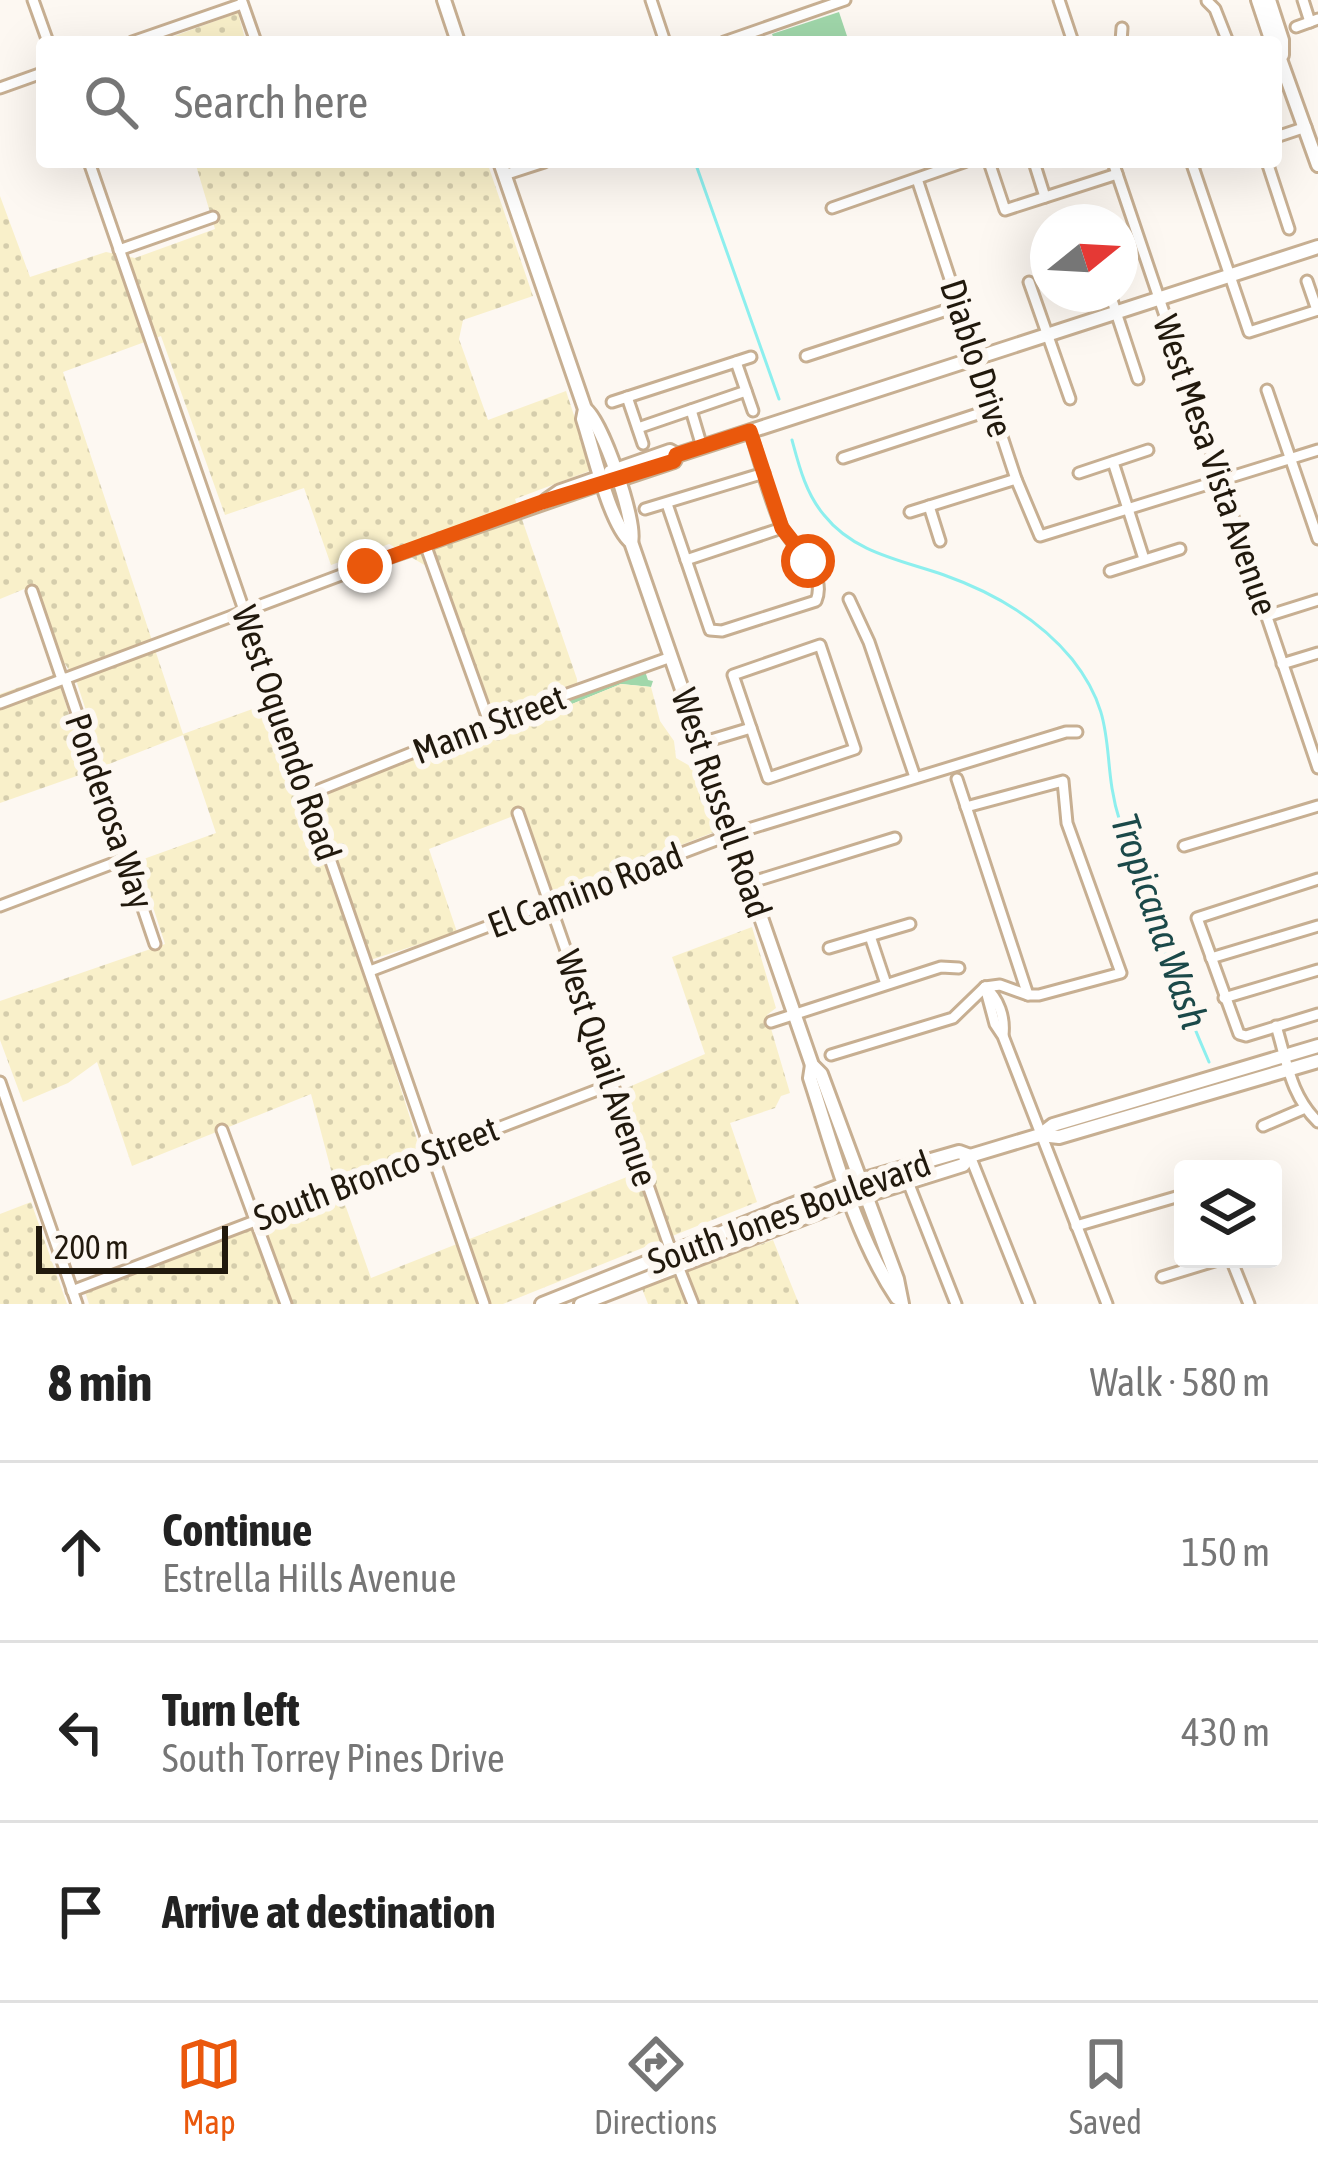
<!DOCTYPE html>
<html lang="en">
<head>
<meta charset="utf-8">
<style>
	body { margin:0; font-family:"Asap Condensed",sans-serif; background:#f2f2f2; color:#222 }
	.controls { position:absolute; right:36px; bottom:36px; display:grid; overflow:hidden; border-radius:12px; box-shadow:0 12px 48px #0002 }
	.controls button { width:108px; height:108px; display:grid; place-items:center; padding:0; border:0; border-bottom:3px solid #e0e0e0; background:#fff; color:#222; font:60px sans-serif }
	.compass { position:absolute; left:1030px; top:204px; width:108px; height:108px; border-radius:50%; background:#fff; box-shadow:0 12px 48px #0002; rotate:72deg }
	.scale { position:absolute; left:36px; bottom:30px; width:192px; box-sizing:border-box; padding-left:12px; border:6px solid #21190d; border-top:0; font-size:33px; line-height:42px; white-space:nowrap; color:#21190d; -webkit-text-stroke:9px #fdf8f2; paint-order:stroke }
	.stop { position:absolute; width:36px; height:36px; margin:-27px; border:9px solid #ea580c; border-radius:50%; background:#fff }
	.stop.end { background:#ea580c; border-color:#fff; box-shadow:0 3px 12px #0008 }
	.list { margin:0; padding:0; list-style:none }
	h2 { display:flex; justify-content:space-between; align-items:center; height:156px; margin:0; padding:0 48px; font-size:51px }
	h2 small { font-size:39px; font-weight:400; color:#767676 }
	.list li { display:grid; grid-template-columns:78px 1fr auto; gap:36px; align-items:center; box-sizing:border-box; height:180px; padding:0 48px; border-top:3px solid #e0e0e0 }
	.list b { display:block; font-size:45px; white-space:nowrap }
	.list p { margin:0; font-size:39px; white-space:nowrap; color:#767676 }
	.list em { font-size:39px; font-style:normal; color:#767676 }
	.icon { flex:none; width:66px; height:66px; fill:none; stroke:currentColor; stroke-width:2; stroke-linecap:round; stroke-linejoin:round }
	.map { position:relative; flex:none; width:1318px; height:1304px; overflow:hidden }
	.search { position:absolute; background:#fff; box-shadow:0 12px 48px #0002; left:36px; right:36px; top:36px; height:132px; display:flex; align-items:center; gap:30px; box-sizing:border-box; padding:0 42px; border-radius:12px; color:#767676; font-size:45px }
	.sheet { height:696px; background:#fff }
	nav { display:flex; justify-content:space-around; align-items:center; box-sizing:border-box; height:168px; border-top:3px solid #e0e0e0; background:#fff; font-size:33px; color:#767676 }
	nav a { display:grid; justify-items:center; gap:6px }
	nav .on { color:#ea580c }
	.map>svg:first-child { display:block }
	.grass { fill:url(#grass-tufts) }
	.sand { fill:url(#sand-dots); fill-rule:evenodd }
	.pitch { fill:#a0d7aa }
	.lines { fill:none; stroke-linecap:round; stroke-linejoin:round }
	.stream { stroke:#8defee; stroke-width:3 }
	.minor-casing { stroke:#c7af92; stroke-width:15 }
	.major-casing { stroke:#c7af92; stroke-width:18 }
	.minor { stroke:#fff; stroke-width:9 }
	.major { stroke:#fff; stroke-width:12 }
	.route { stroke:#ea580c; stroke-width:15 }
	.labels { text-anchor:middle; stroke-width:12; stroke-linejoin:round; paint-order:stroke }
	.street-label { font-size:36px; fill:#21190d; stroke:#fdf8f2 }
	.water-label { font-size:39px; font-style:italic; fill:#1b4949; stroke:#fdf8f2 }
</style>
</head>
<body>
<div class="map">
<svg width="1318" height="1304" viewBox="0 0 1318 1304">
	<defs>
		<pattern id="grass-tufts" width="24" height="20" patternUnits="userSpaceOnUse" patternTransform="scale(3)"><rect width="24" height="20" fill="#a0d7aa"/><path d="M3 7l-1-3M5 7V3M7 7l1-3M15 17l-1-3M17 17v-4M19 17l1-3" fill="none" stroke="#8ab891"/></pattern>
		<pattern id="sand-dots" width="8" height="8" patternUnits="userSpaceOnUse" patternTransform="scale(3)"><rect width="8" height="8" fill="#f9f0ca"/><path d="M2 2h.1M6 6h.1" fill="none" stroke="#d5cdac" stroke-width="1.8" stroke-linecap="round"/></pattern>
	</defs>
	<rect width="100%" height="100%" fill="#fdf8f2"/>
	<!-- grass -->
	<polygon class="grass" points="645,671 648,680 653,681 651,687 621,684 572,704 566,700"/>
	<!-- sand -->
	<g class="sand">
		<polygon points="238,13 246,42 158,42 237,13"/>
		<path d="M195 162H487L533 296 463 320 459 339 488 420 566 391 592 470 515 499 577 679V687L566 700 572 704 621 684 651 687 660 721 674 741 676 758 697 770 717 831 543 899 513 816 429 849 457 932 361 963 424 1162 341 1193 371 1278 647 1169 622 1090 705 1054 672 957 752 927 776 1008 767 1015 790 1093 781 1096 775 1108 730 1123 757 1202 503 1304H89L85 1292 336 1189 311 1094 132 1166 97 1062 68 1083 23 1102 0 1040V1001L165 944 138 861 216 833 183 735 104 766 77 683 62 659 34 585 0 599V196L30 277 106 252 135 258 215 229ZM161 336 225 515 304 488 331 565 389 544 426 566 451 634 463 631 495 724 304 800 269 703 183 734 63 372Z"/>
		<polygon points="56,674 88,772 0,803 0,694"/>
		<polygon points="31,1202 67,1304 0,1304 0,1214"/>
		<polygon points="773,1240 799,1304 648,1304 641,1286"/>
	</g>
	<!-- pitch -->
	<polygon class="pitch" points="839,12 849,42 775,42 772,34"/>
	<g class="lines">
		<!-- stream -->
		<g class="stream">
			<polyline points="695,162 779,399"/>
			<path d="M792 440C799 466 806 494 824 515 854 553 901 560 944 575 992 592 1039 619 1072 659 1121 721 1099 757 1120 822 1146 903 1175 984 1209 1062"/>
		</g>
		<!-- minor casing -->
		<g class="minor-casing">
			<g id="minor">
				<polyline points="33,0 48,42"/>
				<polyline points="651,0 665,42"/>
				<polyline points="1059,0 1073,42"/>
				<polyline points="1303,0 1310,22"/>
				<polyline points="1207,1 1215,9 1228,42"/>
				<polyline points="242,2 256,42"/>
				<polyline points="1296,27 1318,19"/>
				<polyline points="132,42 242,4"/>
				<polyline points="724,42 845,0"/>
				<polyline points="1121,42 1122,28"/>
				<polyline points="0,88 42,73"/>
				<polyline points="1276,137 1306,127"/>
				<polyline points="89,162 484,1304"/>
				<polyline points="989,162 1005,210 1117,174"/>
				<polyline points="1034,162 1045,197"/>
				<polyline points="1113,162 1318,768"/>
				<polyline points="1198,162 1192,164 1249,332 1318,310"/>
				<polyline points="1267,162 1289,229"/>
				<polyline points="504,175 544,162"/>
				<polyline points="917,179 1016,479 1040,536 1318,450"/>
				<polyline points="832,208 964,162"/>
				<polyline points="119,250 213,217"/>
				<polyline points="1307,281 1317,310"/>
				<polyline points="1029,282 1070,399"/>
				<polyline points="1110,294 1138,379"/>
				<polyline points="806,356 959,306"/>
				<polyline points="736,362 753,411"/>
				<polyline points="1267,390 1318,539"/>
				<polyline points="627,397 643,444"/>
				<polyline points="612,402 751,357"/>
				<polyline points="691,410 702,447"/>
				<polyline points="638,428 746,391"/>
				<polyline points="843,458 993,409"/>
				<polyline points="1113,462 1144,559"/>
				<polyline points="1079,473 1148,450"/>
				<polyline points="546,499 559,490 602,475"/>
				<path d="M667 504 710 630 722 631 816 601C828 572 792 549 781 525 768 495 760 462 750 431"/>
				<polyline points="929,506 940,541"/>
				<polyline points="645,509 764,473"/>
				<polyline points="910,512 1016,479"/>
				<polyline points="425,544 489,722"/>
				<polyline points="686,560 782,528"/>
				<polyline points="1110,571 1180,549"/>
				<polyline points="32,591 62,679"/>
				<polyline points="849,599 869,642 915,777"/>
				<polyline points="1267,616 1318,600"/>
				<polygon points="820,645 855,749 768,778 733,675"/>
				<polyline points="1282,664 1318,653"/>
				<polyline points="65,678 155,944"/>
				<polyline points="0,703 365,566 603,484"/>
				<polyline points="701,743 751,728"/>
				<polyline points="957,779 1028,995"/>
				<polyline points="309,794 489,722 671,657"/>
				<polyline points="518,813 672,1254"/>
				<polyline points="1184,846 1318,806"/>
				<polyline points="1318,879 1197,918 1239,1034 1246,1036 1318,1014"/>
				<polyline points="749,883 895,838"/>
				<polyline points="0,906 127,858"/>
				<polyline points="870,936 886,984"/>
				<polyline points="829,948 910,924"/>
				<polyline points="1211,958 1318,926"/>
				<polyline points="370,971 732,834 1066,732 1077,732"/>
				<polyline points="985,987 995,1024 1003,1036 1107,1304"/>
				<path d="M985 987C999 999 1005 1017 1003 1035"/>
				<polyline points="1224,998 1318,970"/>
				<polyline points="771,1022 941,967 959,968"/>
				<path d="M1276 1026C1287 1061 1290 1095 1318 1122"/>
				<polyline points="831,1055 953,1018 985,987 1000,985 1028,995 1039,995 1121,973 1067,823 1063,781 966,807"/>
				<polyline points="0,1082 77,1304"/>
				<polyline points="1263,1126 1305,1108"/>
				<polyline points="222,1130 286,1304"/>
				<polyline points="970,1156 1029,1304"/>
				<polyline points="908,1182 956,1304"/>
				<polyline points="1076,1226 1183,1195"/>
				<polyline points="1231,1259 1249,1304"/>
				<polyline points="678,1266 693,1304"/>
				<polyline points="1162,1277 1221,1259"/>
				<polyline points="72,1291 613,1084"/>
			</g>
		</g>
		<!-- major casing -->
		<g class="major-casing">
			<g id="major">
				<polyline points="444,0 458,42"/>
				<polyline points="1258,0 1272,42"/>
				<polyline points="1269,0 1282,40 1282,55"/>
				<polyline points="1276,48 1318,165"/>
				<path d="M500 162 585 409 583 419C593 449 610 525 631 542L812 1065 821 1074 897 1279 902 1304"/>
				<path d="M585 409C602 421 637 523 631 542"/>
				<polyline points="610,472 670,451 677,455"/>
				<polyline points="605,484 674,461 677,455 1318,247"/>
				<path d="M812 1065 810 1078C834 1151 854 1234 897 1298"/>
				<polyline points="1041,1135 1059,1137 1318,1061"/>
				<polyline points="542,1304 837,1187 959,1152 970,1156"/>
				<polyline points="581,1304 842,1203 963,1165 970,1156 1040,1135 1053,1125 1318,1046"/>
			</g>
		</g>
		<!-- minor -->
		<use href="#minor" class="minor"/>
		<!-- major -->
		<use href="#major" class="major"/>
	</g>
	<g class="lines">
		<!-- route -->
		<polyline class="route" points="365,566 542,502 674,461 676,455 750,431 782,528 808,561"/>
	</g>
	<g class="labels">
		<!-- street labels -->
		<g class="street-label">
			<text transform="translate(977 358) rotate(72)" y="13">Diablo Drive</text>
			<text transform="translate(1216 465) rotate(71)" y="13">West Mesa Vista Avenue</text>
			<text transform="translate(489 724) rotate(-21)" y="13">Mann Street</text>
			<text transform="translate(287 733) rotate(71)" y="13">West Oquendo Road</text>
			<text transform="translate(722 803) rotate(71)" y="13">West Russell Road</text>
			<text transform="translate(110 811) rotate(71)" y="13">Ponderosa Way</text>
			<text transform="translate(585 890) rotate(-21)" y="13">El Camino Road</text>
			<text transform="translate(607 1068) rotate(71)" y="13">West Quail Avenue</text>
			<text transform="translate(376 1173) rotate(-21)" y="13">South Bronco Street</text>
			<text transform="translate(789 1212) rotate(-20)" y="13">South Jones Boulevard</text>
		</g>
		<!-- water labels -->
		<g class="water-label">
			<text transform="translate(1160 921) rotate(71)" y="14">Tropicana Wash</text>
		</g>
	</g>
</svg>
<div class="controls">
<button><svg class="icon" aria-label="layers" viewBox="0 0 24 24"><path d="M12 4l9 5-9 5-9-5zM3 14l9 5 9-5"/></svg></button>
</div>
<svg class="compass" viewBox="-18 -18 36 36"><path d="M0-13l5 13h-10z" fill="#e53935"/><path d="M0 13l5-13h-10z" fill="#767676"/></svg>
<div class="scale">200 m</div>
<div class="stop" style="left:808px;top:561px"></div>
<div class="stop end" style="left:365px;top:566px"></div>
<div class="search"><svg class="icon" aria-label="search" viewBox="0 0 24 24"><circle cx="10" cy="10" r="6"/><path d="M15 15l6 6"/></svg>Search here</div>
</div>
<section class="sheet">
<h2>8 min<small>Walk · 580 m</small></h2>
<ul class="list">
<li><svg class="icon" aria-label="ahead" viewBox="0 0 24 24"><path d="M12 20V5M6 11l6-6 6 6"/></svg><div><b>Continue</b><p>Estrella Hills Avenue</p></div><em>150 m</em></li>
<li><svg class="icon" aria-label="left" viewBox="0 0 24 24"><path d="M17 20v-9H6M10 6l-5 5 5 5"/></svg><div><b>Turn left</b><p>South Torrey Pines Drive</p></div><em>430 m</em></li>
<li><svg class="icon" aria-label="arrive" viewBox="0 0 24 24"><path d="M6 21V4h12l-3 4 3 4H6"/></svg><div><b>Arrive at destination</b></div></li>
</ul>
</section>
<nav>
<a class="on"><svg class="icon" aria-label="map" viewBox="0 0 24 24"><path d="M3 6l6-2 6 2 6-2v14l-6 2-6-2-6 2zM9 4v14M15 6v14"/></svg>Map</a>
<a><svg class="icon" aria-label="directions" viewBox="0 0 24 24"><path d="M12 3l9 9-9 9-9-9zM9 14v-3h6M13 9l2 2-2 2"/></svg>Directions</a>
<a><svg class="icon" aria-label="saved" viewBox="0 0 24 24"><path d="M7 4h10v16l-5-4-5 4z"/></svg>Saved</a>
</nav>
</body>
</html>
